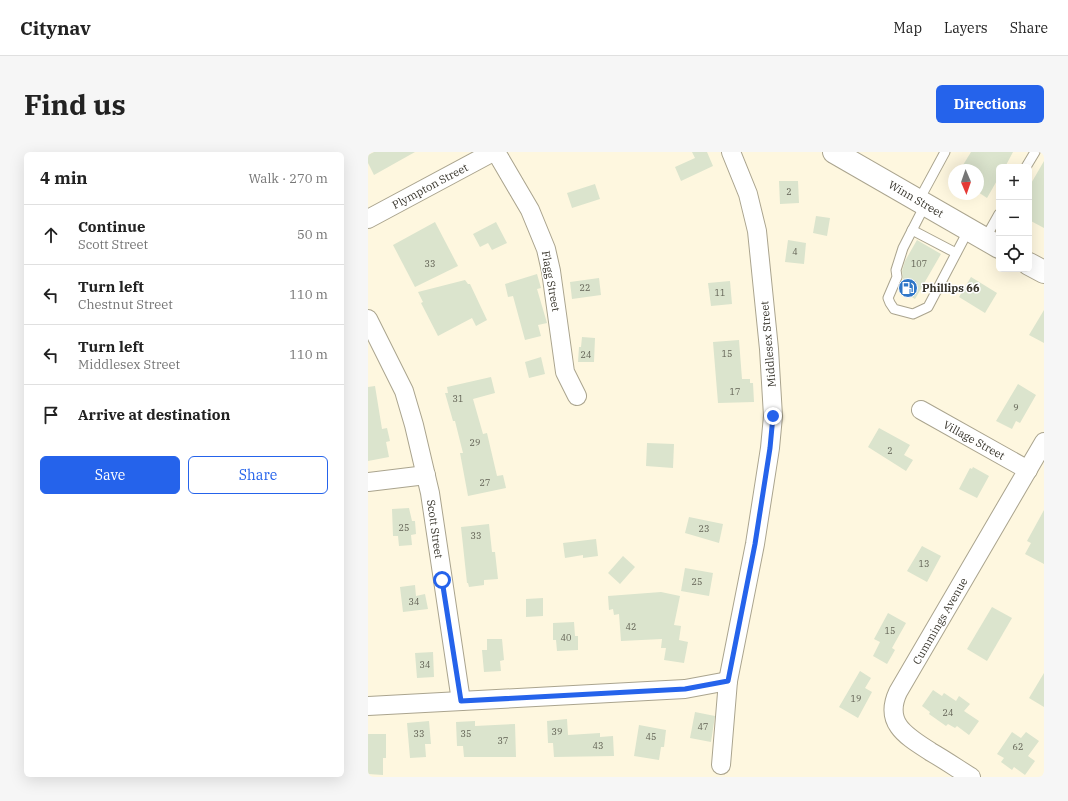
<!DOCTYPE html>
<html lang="en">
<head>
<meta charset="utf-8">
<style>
	body { margin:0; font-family:"IBM Plex Serif",serif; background:#f6f6f6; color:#222 }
	.controls { position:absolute; right:12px; top:12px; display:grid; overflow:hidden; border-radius:6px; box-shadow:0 4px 16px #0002 }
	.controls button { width:36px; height:36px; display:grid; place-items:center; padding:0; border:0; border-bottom:1px solid #e0e0e0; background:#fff; color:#222; font:20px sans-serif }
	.compass { position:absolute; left:580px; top:12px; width:36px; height:36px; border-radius:50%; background:#fff; box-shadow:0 4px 16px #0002; rotate:178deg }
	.stop { position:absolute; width:12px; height:12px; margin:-9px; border:3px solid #2563eb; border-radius:50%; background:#fff }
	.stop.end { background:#2563eb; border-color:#fff; box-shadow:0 1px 4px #0008 }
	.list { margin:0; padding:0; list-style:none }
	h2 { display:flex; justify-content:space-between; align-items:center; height:52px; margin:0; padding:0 16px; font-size:17px }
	h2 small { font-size:13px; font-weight:400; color:#767676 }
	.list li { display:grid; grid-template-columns:26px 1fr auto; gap:12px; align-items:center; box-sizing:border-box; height:60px; padding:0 16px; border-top:1px solid #e0e0e0 }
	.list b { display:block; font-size:15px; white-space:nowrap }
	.list p { margin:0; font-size:13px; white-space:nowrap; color:#767676 }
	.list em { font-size:13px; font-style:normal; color:#767676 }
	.actions { display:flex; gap:8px; padding:12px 16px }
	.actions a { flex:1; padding:9px 0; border:1px solid #2563eb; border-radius:6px; text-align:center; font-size:14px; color:#2563eb }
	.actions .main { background:#2563eb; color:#fff }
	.icon { flex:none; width:22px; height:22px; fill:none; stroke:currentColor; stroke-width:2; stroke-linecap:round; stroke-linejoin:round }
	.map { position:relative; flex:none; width:676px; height:625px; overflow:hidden; border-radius:6px }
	header { display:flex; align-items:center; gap:24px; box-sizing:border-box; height:56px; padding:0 20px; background:#fff; border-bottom:1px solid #e0e0e0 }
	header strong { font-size:19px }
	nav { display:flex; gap:22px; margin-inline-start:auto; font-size:14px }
	.intro { display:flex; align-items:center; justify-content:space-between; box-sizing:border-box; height:96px; padding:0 24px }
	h1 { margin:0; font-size:28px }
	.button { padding:10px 18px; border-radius:6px; background:#2563eb; color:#fff; font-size:14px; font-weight:700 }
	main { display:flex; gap:24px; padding:0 24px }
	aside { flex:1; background:#fff; border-radius:6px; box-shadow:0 4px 16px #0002 }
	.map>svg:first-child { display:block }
	.building { fill:#dbe4cd }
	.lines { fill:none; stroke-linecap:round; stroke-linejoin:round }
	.service-casing { stroke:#aaa48e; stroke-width:11 }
	.minor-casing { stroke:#aaa48e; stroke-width:20 }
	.secondary-casing { stroke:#aaa48e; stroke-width:24 }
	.service { stroke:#fff; stroke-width:9 }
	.minor { stroke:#fff; stroke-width:18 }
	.secondary { stroke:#fff; stroke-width:22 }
	.route { stroke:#2563eb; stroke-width:5 }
	.labels { text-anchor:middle; stroke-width:3; stroke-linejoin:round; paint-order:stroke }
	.number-label { font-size:9px; fill:#616154 }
	.street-label { font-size:11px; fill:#38352c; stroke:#fff }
	.poi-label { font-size:11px; font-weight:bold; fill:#38352c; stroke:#fff; text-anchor:start }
</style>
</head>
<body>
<header>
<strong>Citynav</strong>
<nav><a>Map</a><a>Layers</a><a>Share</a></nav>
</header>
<div class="intro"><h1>Find us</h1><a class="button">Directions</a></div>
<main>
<aside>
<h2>4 min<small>Walk · 270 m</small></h2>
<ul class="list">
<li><svg class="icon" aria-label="ahead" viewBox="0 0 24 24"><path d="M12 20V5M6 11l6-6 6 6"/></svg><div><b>Continue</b><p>Scott Street</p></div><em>50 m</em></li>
<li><svg class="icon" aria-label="left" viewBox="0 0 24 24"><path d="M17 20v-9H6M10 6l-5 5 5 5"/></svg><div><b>Turn left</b><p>Chestnut Street</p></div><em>110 m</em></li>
<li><svg class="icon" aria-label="left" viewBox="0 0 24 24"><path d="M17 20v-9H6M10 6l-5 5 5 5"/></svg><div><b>Turn left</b><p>Middlesex Street</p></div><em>110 m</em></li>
<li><svg class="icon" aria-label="arrive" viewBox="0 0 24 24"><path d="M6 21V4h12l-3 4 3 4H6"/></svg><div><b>Arrive at destination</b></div></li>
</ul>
<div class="actions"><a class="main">Save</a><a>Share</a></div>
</aside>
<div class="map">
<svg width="676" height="625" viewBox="0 0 676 625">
	<rect width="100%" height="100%" fill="#fef7df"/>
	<!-- building -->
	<g class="building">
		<polygon points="6,0 47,0 6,23 0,11 0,3"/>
		<polygon points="324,0 339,0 345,14 313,29 307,15 327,6"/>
		<polygon points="603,0 645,0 637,15 631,15 631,25 619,46 610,40 610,18 592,18"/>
		<polygon points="676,9 676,76 661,68 661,35"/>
		<polygon points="411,29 430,29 431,51 412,52"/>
		<polygon points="227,32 232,47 204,56 199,41"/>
		<polygon points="448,64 462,66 459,84 445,81"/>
		<polygon points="67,70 90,114 47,135 25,93"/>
		<polygon points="128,70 139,91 124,98 120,91 112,95 105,82"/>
		<polygon points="420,88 438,91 436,112 417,110"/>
		<polygon points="549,88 573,102 547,147 530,137 535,127 534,119 537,109"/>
		<polygon points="169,122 173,136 169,137 179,171 170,173 173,184 157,188 145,144 140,145 137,132"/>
		<polygon points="603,125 629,141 617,161 591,145"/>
		<polygon points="231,126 233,143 204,147 202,130"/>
		<polygon points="97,128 100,132 102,132 119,168 108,174 104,166 70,184 53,151 55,150 50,140"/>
		<polygon points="362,129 364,152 343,154 340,131"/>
		<polygon points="676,158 676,191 661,183"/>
		<polygon points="214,185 227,186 226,210 210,210 211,195 213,195"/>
		<polygon points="371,188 374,227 382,227 382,231 385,231 386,250 350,251 345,190"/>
		<polygon points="173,205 177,222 161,226 157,210"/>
		<polygon points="123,225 127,241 105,247 115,282 119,281 129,324 135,323 138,336 100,344 92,301 95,301 87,269 85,269 77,241 80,241 79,235"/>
		<polygon points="650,232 668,243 652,271 648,269 644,277 628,269"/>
		<polygon points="7,234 14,277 19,276 22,289 18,290 21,305 0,309 0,235"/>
		<polygon points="511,276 542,293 536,303 545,308 538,319 500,295"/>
		<polygon points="279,291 306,292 305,316 278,314"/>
		<polygon points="605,315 621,324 609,346 591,337 602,316 604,317"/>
		<polygon points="41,356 44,369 47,369 48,382 43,383 44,393 31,394 30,384 25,384 24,357"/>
		<polygon points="676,358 676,412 657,402 663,391 659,389"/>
		<polygon points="321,365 355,372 351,391 317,381"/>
		<polygon points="121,372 124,400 127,400 130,427 116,428 116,433 101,435 100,431 99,431 93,375"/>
		<polygon points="228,387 230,404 215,406 215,403 197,406 195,391"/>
		<polygon points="554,394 573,404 559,430 539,419"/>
		<polygon points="255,404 267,415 252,432 240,421"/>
		<polygon points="317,416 345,421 341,444 313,439"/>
		<polygon points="47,433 48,444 57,442 60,457 35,460 32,435"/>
		<polygon points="293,440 312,444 306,473 313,474 311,488 320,490 316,511 296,508 298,496 293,496 294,487 253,489 251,462 246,463 245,457 241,458 240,444"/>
		<polygon points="175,446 175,464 158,465 158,447"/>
		<polygon points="624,455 644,466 619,509 599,497"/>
		<polygon points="520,461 538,471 524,496 527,498 519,512 505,504 512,490 506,487"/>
		<polygon points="206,470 207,484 210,484 210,498 189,499 188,488 185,488 185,471"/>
		<polygon points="119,487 134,487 136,508 132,509 133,519 116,520 114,498 119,498"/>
		<polygon points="65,500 66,525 49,526 47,501"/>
		<polygon points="492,519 503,526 497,536 504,540 490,566 471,555"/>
		<polygon points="676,521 676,555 661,546"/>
		<polygon points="565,538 574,544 576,541 588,549 591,544 602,552 596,559 611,569 601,583 589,574 587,576 580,572 578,574 561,562 562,560 554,554"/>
		<polygon points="327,560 347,564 343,590 322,586"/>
		<polygon points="199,567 200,583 232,581 232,585 245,584 246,604 186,605 185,591 180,591 179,569"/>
		<polygon points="61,569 63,592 57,592 58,605 42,606 39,571"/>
		<polygon points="107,569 107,574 147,572 148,605 96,605 95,594 89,594 88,570"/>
		<polygon points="271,573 298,578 296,595 293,595 291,608 266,604"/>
		<polygon points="644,580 653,586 658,580 671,589 660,604 667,609 657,623 646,615 644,618 633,610 636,606 629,602"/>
		<polygon points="0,582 18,582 18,606 15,606 15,623 0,622"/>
	</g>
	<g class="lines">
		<!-- service casing -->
		<g class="service-casing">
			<g id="service">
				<polyline points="658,15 667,0"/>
				<polyline points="551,48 577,0"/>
				<polyline points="557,53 535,96 528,118 529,125 520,146 522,151 526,157 545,162 560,155 601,77"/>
				<polyline points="544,78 588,101"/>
				<polyline points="617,87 631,62"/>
			</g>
		</g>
		<!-- minor casing -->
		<g class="minor-casing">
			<g id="minor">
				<polyline points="128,0 162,58 178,97 183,119 197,220 209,244"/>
				<polyline points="0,67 125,0"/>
				<polyline points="0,167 36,239 46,273 62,341 93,549"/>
				<polyline points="553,258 660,318"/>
				<polyline points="0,330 58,323"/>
				<polyline points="0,554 317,537 360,529"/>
				<polyline points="353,613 360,529 387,392 402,296 405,264 401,197 389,79 380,42 363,0"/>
				<path d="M603 625C590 617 577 608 563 600 540 585 515 572 530 540L676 290"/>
			</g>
		</g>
		<!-- secondary casing -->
		<g class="secondary-casing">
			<g id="secondary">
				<polyline points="466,0 631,95"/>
				<polyline points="661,112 676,120"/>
			</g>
		</g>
		<!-- service -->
		<use href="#service" class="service"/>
		<!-- minor -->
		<use href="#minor" class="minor"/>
		<!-- secondary -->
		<use href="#secondary" class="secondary"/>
	</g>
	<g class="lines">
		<!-- route -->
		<polyline class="route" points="74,428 93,549 317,537 360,529 387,392 402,296 405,264"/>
	</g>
	<!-- icons -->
	<defs>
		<g id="fuel-disc" transform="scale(1)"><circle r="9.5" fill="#2e76c7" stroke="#fff"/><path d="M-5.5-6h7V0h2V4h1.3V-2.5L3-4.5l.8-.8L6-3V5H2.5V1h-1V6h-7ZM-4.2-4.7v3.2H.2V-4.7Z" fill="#fff"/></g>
	</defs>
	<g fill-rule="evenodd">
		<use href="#fuel-disc" x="540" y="136"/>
	</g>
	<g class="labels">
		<!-- number labels -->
		<g class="number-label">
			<text x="421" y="43">2</text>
			<text x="427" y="103">4</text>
			<text x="62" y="115">33</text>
			<text x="551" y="115">107</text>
			<text x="217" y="139">22</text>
			<text x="352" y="144">11</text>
			<text x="359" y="205">15</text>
			<text x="218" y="206">24</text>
			<text x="367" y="243">17</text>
			<text x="90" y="250">31</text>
			<text x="648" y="259">9</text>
			<text x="107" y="294">29</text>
			<text x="522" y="302">2</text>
			<text x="117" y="334">27</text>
			<text x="36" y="379">25</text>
			<text x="336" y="380">23</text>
			<text x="108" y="387">33</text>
			<text x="556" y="415">13</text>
			<text x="329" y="433">25</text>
			<text x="46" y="453">34</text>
			<text x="263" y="478">42</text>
			<text x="522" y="482">15</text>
			<text x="198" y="489">40</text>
			<text x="57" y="516">34</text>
			<text x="488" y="550">19</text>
			<text x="580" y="564">24</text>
			<text x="335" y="578">47</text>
			<text x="189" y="583">39</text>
			<text x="51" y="585">33</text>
			<text x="98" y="585">35</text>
			<text x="283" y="588">45</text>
			<text x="135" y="592">37</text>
			<text x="230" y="597">43</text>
			<text x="650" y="598">62</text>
		</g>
		<!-- street labels -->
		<g class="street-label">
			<text transform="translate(62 34) rotate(-28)" y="4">Plympton Street</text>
			<text transform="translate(548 47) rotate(30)" y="4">Winn Street</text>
			<text transform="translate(183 129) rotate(80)" y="4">Flagg Street</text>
			<text transform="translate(400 192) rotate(-95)" y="4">Middlesex Street</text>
			<text transform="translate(606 288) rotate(29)" y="4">Village Street</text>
			<text transform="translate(67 377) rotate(82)" y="4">Scott Street</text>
			<text transform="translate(572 469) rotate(-60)" y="4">Cummings Avenue</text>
		</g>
		<!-- poi labels -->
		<g class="poi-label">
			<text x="554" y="140">Phillips 66</text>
		</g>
	</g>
</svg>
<div class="controls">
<button>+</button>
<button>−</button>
<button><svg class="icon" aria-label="locate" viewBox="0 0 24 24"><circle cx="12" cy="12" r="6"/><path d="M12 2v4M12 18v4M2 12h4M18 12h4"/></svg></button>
</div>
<svg class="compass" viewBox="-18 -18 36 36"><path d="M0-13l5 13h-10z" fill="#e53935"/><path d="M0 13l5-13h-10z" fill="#767676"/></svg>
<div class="stop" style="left:74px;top:428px"></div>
<div class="stop end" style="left:405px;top:264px"></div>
</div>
</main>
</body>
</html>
